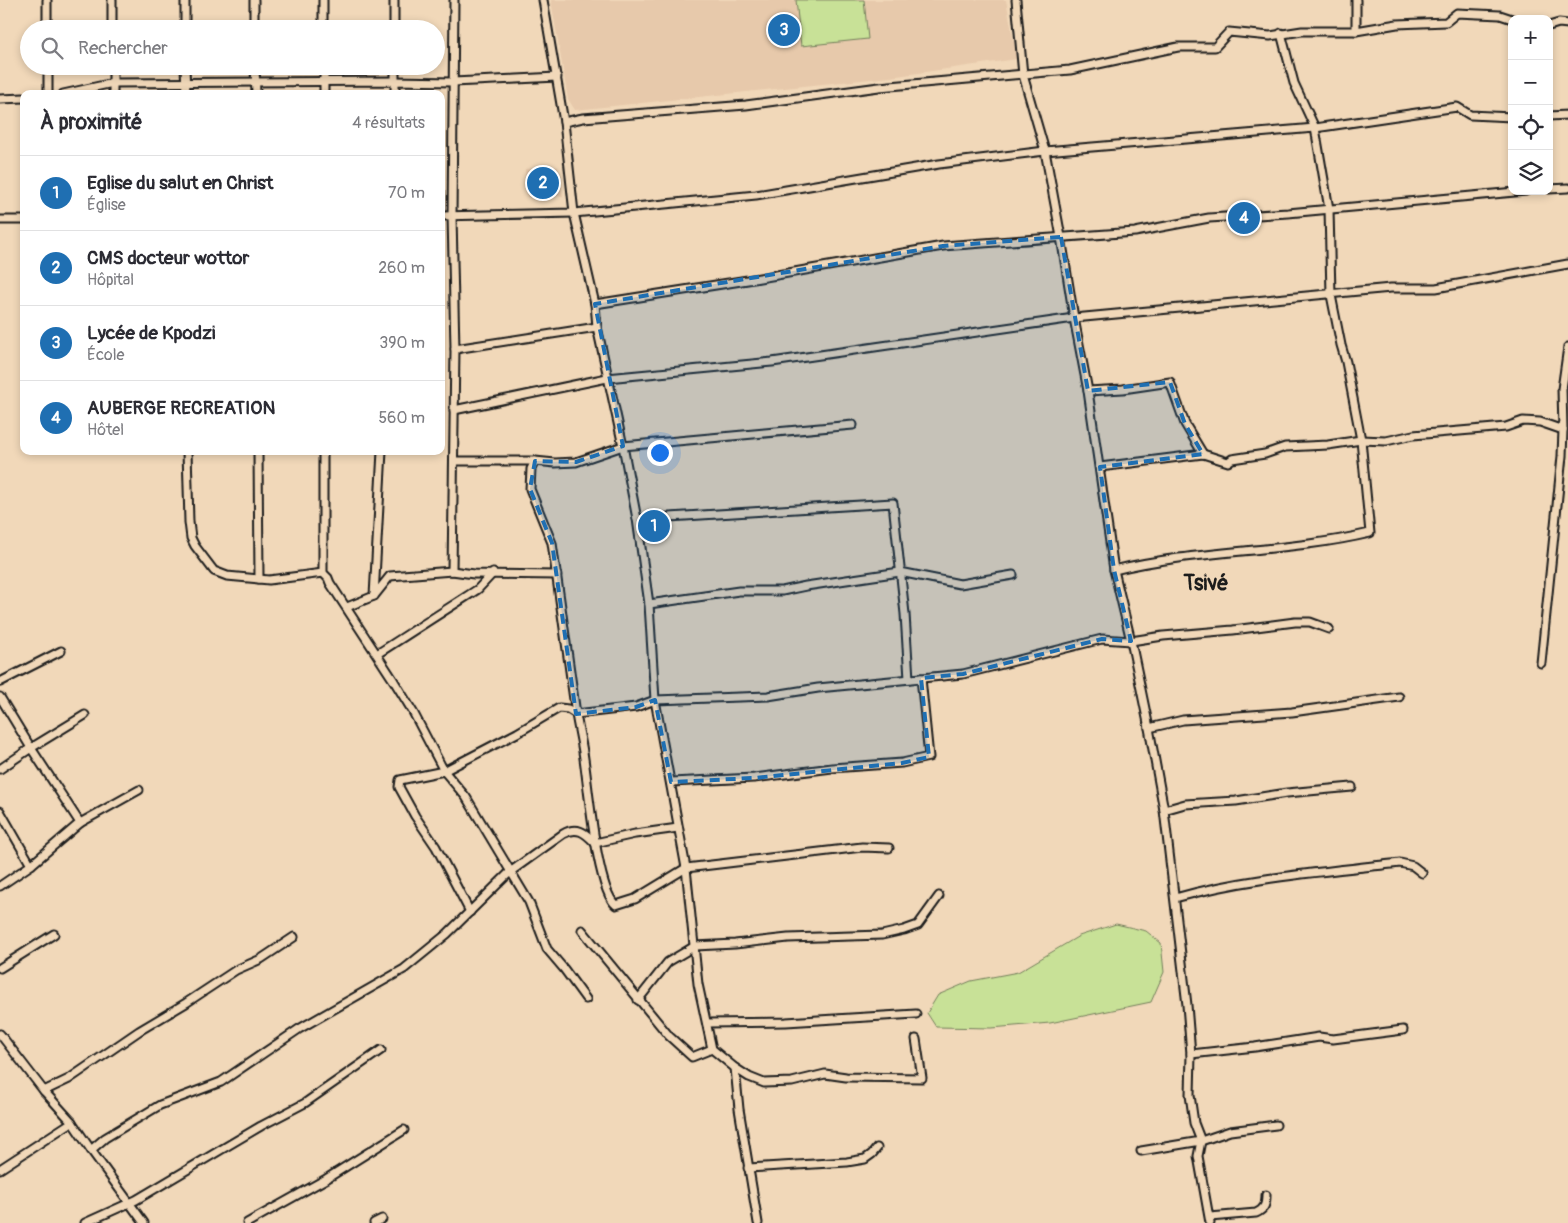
<!DOCTYPE html>
<html lang="fr">
<head>
<meta charset="utf-8">
<style>
	body { margin:0; font-family:Pangolin,sans-serif; background:#f7f7f7; color:#2b2b33 }
	.controls { position:absolute; right:15px; top:15px; display:grid; overflow:hidden; border-radius:10px; box-shadow:0 2px 8px #0003 }
	.controls button { width:45px; height:45px; display:grid; place-items:center; padding:0; border:0; border-bottom:1px solid #e1e1e2; background:#fff; color:#2b2b33; font:25px sans-serif }
	.you { position:absolute; left:659px; top:452px; width:18px; height:18px; margin:-12px; border:4px solid #fff; border-radius:50%; background:#1a73e8; box-shadow:0 0 0 8px #1a73e833 }
	.badge { display:grid; place-items:center; width:32px; height:32px; border-radius:50%; background:#1f6fb2; color:#fff; font-size:16px; font-weight:700 }
	.pin { position:absolute; translate:-50% -50%; border:2px solid #fff; box-shadow:0 1px 5px #0006 }
	.list { margin:0; padding:0; list-style:none }
	h2 { display:flex; justify-content:space-between; align-items:center; height:65px; margin:0; padding:0 20px; font-size:21px }
	h2 small { font-size:16px; font-weight:400; color:#7c7c81 }
	.list li { display:grid; grid-template-columns:32px 1fr auto; gap:15px; align-items:center; box-sizing:border-box; height:75px; padding:0 20px; border-top:1px solid #e1e1e2 }
	.list b { display:block; font-size:19px; white-space:nowrap }
	.list p { margin:0; font-size:16px; white-space:nowrap; color:#7c7c81 }
	.list em { font-size:16px; font-style:normal; color:#7c7c81 }
	.icon { flex:none; width:28px; height:28px; fill:none; stroke:currentColor; stroke-width:2; stroke-linecap:round; stroke-linejoin:round }
	.map { position:relative; flex:none; width:1568px; height:1223px; overflow:hidden }
	.search { position:absolute; background:#fff; box-shadow:0 2px 8px #0003; left:20px; top:20px; width:425px; height:55px; display:flex; align-items:center; gap:12px; box-sizing:border-box; padding:0 18px; border-radius:28px; color:#7c7c81; font-size:19px }
	.panel { position:absolute; background:#fff; box-shadow:0 2px 8px #0003; left:20px; top:90px; width:425px; height:365px; border-radius:10px }
	.map>svg:first-child { display:block }
	.built { fill:#e7c9ab }
	.green { fill:#c8e197; stroke:#727e5a }
	.lines { fill:none; stroke-linecap:round; stroke-linejoin:round }
	.street-casing { stroke:#1c1c1c; stroke-width:11 }
	.street { stroke:#f1d8b9; stroke-width:7 }
	.marked { fill:#1f6fb2; fill-opacity:0.2; stroke:#1f6fb2; stroke-width:4; stroke-dasharray:10 6; stroke-linejoin:round }
	.labels { text-anchor:middle; stroke-width:4; stroke-linejoin:round; paint-order:stroke }
	.district-label { font-size:21px; font-weight:bold; fill:#1c1c1c; stroke:#f1d8b9 }
</style>
</head>
<body>
<div class="map">
<svg width="1568" height="1223" viewBox="0 0 1568 1223">
	<rect width="100%" height="100%" fill="#f1d8b9"/>
	<filter id="ink" filterUnits="userSpaceOnUse"><feTurbulence type="fractalNoise" baseFrequency=".02" numOctaves="2"/><feDisplacementMap in="SourceGraphic" scale="10" xChannelSelector="R" yChannelSelector="G"/><feConvolveMatrix kernelMatrix="1 2 1 2 8 2 1 2 1" color-interpolation-filters="sRGB"/></filter>
	<g filter="url(#ink)">
		<!-- built -->
		<g class="built">
			<polygon points="551,0 1006,0 1017,59 890,77 575,110 568,99"/>
			<polygon points="558,167 563,196 527,197 525,169"/>
		</g>
		<!-- green -->
		<g class="green">
			<polygon points="796,0 864,0 868,39 801,46"/>
			<polygon points="1116,924 1146,931 1161,943 1164,972 1151,1002 1050,1023 991,1028 936,1027 927,1013 938,995 971,981 1018,972 1079,936"/>
		</g>
		<g class="lines">
			<!-- street casing -->
			<g class="street-casing">
				<g id="street">
					<polyline points="47,0 47,29"/>
					<polyline points="112,0 112,29"/>
					<polyline points="185,0 185,29"/>
					<polyline points="254,0 254,29"/>
					<polyline points="323,0 323,29"/>
					<polyline points="394,0 394,29"/>
					<polyline points="543,0 564,122 574,213 595,304 597,327 623,446 637,519 649,604 655,700 686,868 698,984 712,1049 735,1068 739,1109 758,1223"/>
					<polyline points="1016,0 1023,75 1045,151 1061,237 1074,318 1088,391 1114,570 1131,641 1149,728 1164,810 1187,1005 1191,1054 1190,1095 1194,1123 1201,1141 1198,1156 1210,1223"/>
					<polyline points="1549,26 1559,23 1568,24"/>
					<polyline points="1356,31 1356,0"/>
					<polyline points="48,66 48,94"/>
					<polyline points="113,66 113,94"/>
					<polyline points="185,66 186,94"/>
					<polyline points="255,66 256,94"/>
					<polyline points="324,66 324,94"/>
					<polyline points="395,66 395,94"/>
					<polyline points="63,94 113,83 395,81 453,82 557,77"/>
					<polyline points="0,99 24,98"/>
					<polyline points="1549,116 1568,115"/>
					<polyline points="564,122 583,118 746,105 879,87 1070,70 1178,47 1215,47 1229,32 1270,36 1302,31 1356,31 1397,24 1446,22 1457,13 1500,15 1512,19"/>
					<polyline points="1549,189 1568,188"/>
					<polyline points="441,216 574,213 756,195 939,164 1045,151 1315,128 1457,107 1470,115 1512,117"/>
					<polyline points="0,220 24,220"/>
					<polyline points="595,304 754,279 943,246 1135,232 1209,218 1288,213 1526,191"/>
					<polyline points="455,349 597,327"/>
					<polyline points="1088,391 1123,389 1170,382 1185,424 1203,454"/>
					<polyline points="454,410 607,378 772,362 1074,318 1391,288 1436,288 1568,264"/>
					<polyline points="187,451 189,522 191,538 195,546 214,571 227,576 269,580 323,573"/>
					<polyline points="258,451 259,579"/>
					<polyline points="323,451 323,573 328,578 330,583 394,681 413,712 444,771 466,797 529,902 547,949 564,969 586,999"/>
					<polyline points="454,461 535,461 555,463 576,462 623,446 853,425"/>
					<polyline points="535,461 531,469 530,489 552,543 576,714 636,707 655,700 768,696 818,688 963,674 1102,639 1131,641 1163,636 1233,630 1295,622 1310,622 1329,629"/>
					<polyline points="1100,467 1203,454 1228,462 1232,459 1265,454 1285,447 1328,445 1361,440 1386,441 1413,435 1506,427 1523,421 1540,422 1563,430"/>
					<polyline points="637,519 893,503 905,614 909,679"/>
					<path d="M1114 570C1198 549 1286 553 1370 533L1361 440 1346 362 1341 345 1331 295 1329 209 1315 128 1294 83 1281 33"/>
					<polyline points="452,571 455,349 452,216 454,0"/>
					<polyline points="374,596 382,451"/>
					<polyline points="649,604 739,591 782,591 806,586 900,572 960,584 1013,575"/>
					<polyline points="347,607 374,596 390,576 452,571 474,574 557,575"/>
					<polyline points="377,654 478,589 493,573"/>
					<polyline points="1541,663 1562,456 1563,430 1562,389 1568,347"/>
					<polyline points="0,682 61,651"/>
					<polyline points="0,697 31,748 80,823 31,865 0,886"/>
					<polyline points="1149,728 1183,720 1292,712 1399,697"/>
					<polyline points="0,769 31,748 85,715"/>
					<polyline points="671,782 754,778 832,768 902,763 929,757 921,678"/>
					<polyline points="1164,810 1185,804 1236,801 1287,793 1352,787"/>
					<polyline points="0,811 31,865"/>
					<polyline points="80,823 139,790"/>
					<polyline points="595,843 635,834 678,828"/>
					<path d="M1175 898C1249 877 1325 872 1400 863L1413 866 1422 873"/>
					<path d="M470 912 436 847 415 816 399 787 400 780 444 771 517 733 559 708 568 709 576 714C578 727 581 739 583 752 588 780 596 890 616 905L635 899 686 868 862 847 889 848"/>
					<polyline points="582,930 669,1036 692,1057 712,1049"/>
					<polyline points="0,968 54,934"/>
					<polyline points="638,1000 668,962 695,946 735,944 788,938 882,935 904,930 918,925 939,896"/>
					<polyline points="707,1023 786,1022 916,1014"/>
					<polyline points="0,1034 44,1091 72,1122 91,1150 144,1223"/>
					<polyline points="1191,1054 1255,1047 1319,1037 1333,1039 1403,1030"/>
					<polyline points="735,1068 749,1077 764,1083 792,1082 825,1074 846,1077 922,1078 916,1039"/>
					<polyline points="44,1091 69,1079 139,1031 186,1003 236,970 261,959 294,937"/>
					<path d="M91 1150 105 1138 160 1105 221 1082 299 1029 404 969 447 934 510 872 563 834C577 826 585 832 595 843"/>
					<polyline points="1141,1151 1201,1141 1230,1131 1276,1125"/>
					<polyline points="748,1168 847,1162 865,1159 872,1154 877,1148"/>
					<polyline points="0,1169 72,1122"/>
					<path d="M1210 1217 1256 1213C1265 1209 1266 1204 1266 1195"/>
					<polyline points="85,1223 136,1200 261,1126 305,1103 381,1050"/>
					<polyline points="247,1223 326,1179 404,1130"/>
					<polyline points="374,1223 382,1219"/>
				</g>
			</g>
			<!-- street -->
			<use href="#street" class="street"/>
		</g>
	</g>
	<!-- marked area -->
	<path class="marked" d="M1061 237 1088 391 1170 382 1185 424 1203 454 1100 467 1114 570 1131 641 1102 639 963 674 921 678 929 757 902 763 754 778 671 782 655 700 636 707 576 714 552 543 530 489 535 461 576 462 623 446 595 304 943 246Z"/>
	<g class="labels">
		<!-- district labels -->
		<g class="district-label">
			<text x="1206" y="590">Tsivé</text>
		</g>
	</g>
</svg>
<div class="controls">
<button>+</button>
<button>−</button>
<button><svg class="icon" aria-label="locate" viewBox="0 0 24 24"><circle cx="12" cy="12" r="6"/><path d="M12 2v4M12 18v4M2 12h4M18 12h4"/></svg></button>
<button><svg class="icon" aria-label="layers" viewBox="0 0 24 24"><path d="M12 4l9 5-9 5-9-5zM3 14l9 5 9-5"/></svg></button>
</div>
<div class="you"></div>
<div class="pin badge" style="left:654px;top:526px">1</div>
<div class="pin badge" style="left:543px;top:183px">2</div>
<div class="pin badge" style="left:784px;top:30px">3</div>
<div class="pin badge" style="left:1244px;top:218px">4</div>
<div class="search"><svg class="icon" aria-label="search" viewBox="0 0 24 24"><circle cx="10" cy="10" r="6"/><path d="M15 15l6 6"/></svg>Rechercher</div>
<section class="panel">
<h2>À proximité<small>4 résultats</small></h2>
<ul class="list">
<li><span class="badge">1</span><div><b>Eglise du salut en Christ</b><p>Église</p></div><em>70 m</em></li>
<li><span class="badge">2</span><div><b>CMS docteur wottor</b><p>Hôpital</p></div><em>260 m</em></li>
<li><span class="badge">3</span><div><b>Lycée de Kpodzi</b><p>École</p></div><em>390 m</em></li>
<li><span class="badge">4</span><div><b>AUBERGE RECREATION</b><p>Hôtel</p></div><em>560 m</em></li>
</ul>
</section>
</div>
</body>
</html>
